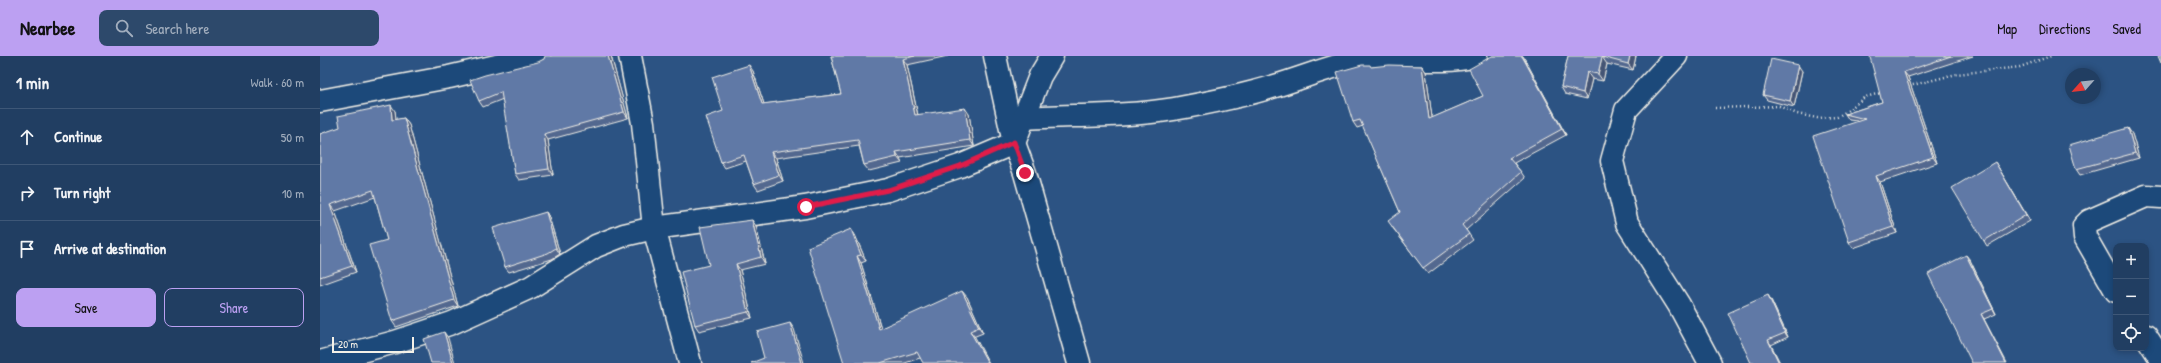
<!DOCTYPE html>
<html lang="en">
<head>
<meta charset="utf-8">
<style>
	body { margin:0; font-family:"Patrick Hand",sans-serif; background:#2d496b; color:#f1f3f6 }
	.controls { position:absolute; right:12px; bottom:12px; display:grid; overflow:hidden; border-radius:8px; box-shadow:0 2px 6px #0003 }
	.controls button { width:36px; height:36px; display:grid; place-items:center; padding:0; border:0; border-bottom:1px solid #3e5777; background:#213e62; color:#f1f3f6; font:20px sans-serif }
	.compass { position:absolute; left:1745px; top:12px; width:36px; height:36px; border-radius:50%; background:#213e62; box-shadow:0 2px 6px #0003; rotate:243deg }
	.scale { position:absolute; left:12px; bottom:10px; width:82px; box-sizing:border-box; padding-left:4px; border:2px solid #f4f1e8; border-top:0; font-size:11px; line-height:14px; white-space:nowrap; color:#f4f1e8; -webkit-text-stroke:3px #1f4a7a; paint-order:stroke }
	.stop { position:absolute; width:12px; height:12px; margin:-9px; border:3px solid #e11d48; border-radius:50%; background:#fff }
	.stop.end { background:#e11d48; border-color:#fff; box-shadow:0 1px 4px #0008 }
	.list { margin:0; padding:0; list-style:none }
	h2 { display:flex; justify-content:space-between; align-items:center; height:52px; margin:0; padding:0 16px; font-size:17px }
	h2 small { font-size:13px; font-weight:400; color:#a2aebe }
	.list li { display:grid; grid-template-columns:26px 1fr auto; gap:12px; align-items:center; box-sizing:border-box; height:56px; padding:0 16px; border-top:1px solid #3e5777 }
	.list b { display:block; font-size:15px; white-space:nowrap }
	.list em { font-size:13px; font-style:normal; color:#a2aebe }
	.actions { display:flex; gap:8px; padding:12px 16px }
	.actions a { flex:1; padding:9px 0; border:1px solid #bca0f2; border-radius:8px; text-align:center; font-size:14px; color:#bca0f2 }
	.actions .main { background:#bca0f2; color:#111 }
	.icon { flex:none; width:22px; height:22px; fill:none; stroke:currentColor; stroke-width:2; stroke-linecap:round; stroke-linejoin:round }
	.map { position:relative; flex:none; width:1841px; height:307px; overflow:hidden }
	header { display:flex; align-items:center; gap:24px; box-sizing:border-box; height:56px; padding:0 20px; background:#bca0f2; color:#111 }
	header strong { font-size:19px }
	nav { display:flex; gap:22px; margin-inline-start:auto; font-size:14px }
	.search { width:280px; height:36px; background:#2d496b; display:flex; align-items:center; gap:10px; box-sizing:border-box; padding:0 14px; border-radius:8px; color:#a2aebe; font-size:15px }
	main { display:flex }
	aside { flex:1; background:#213e62 }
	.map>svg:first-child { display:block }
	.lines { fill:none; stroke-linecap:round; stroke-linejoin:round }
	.minor-casing { stroke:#f4f1e8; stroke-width:25 }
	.path { stroke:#f4f1e8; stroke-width:2.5; stroke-dasharray:1 3; stroke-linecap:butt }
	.minor { stroke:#1f4a7a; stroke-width:22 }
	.wall { fill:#53688f; stroke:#f4f1e8 }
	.shaded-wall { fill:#445574; stroke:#f4f1e8 }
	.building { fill:#6179a6; stroke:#f4f1e8 }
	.route { stroke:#e11d48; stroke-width:5 }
</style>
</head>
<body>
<header>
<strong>Nearbee</strong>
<div class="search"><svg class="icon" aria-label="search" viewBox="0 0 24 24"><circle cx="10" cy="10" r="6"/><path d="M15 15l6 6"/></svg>Search here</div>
<nav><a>Map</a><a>Directions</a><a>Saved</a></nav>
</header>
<main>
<aside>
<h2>1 min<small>Walk · 60 m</small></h2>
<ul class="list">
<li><svg class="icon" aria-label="ahead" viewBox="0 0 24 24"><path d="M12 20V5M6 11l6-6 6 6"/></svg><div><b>Continue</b></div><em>50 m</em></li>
<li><svg class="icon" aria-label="right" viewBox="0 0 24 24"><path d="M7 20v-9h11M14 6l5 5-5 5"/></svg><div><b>Turn right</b></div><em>10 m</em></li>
<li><svg class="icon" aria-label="arrive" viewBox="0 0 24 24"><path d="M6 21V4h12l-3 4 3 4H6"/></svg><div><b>Arrive at destination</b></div></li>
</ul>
<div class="actions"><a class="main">Save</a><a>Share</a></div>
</aside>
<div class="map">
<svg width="1841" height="307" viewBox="0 0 1841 307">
	<rect width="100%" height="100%" fill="#2c5383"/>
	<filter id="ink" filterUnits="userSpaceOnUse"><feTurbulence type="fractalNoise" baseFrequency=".025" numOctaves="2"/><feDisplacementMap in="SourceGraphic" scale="8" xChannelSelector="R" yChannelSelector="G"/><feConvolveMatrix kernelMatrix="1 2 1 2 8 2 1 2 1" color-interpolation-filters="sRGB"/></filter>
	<g filter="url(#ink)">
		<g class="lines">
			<!-- minor casing -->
			<g class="minor-casing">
				<g id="minor">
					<polyline points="310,0 323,67 334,172 370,307"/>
					<polyline points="675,0 694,87 705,117 759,307"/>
					<polyline points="1356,0 1306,54 1292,105 1307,167 1359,249 1390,307"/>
					<polyline points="0,45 129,21 219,0"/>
					<path d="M703 62C754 59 805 61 854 53 888 47 923 40 955 30 985 21 1013 9 1045 3 1082 0 1120 9 1156 0"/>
					<polyline points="1796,235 1765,181 1764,170 1769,165 1826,140 1841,141"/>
					<polyline points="1826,280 1841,303"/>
					<polyline points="0,306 75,286 132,267 211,231 276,190 304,179 334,172 485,151 568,134 640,110 694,87 720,20 732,0"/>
				</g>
			</g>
			<!-- path -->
			<g class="path">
				<polyline points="1589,30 1637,18 1700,11 1731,0"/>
				<polyline points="1395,52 1459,50 1477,58 1497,62 1517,61 1527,55 1545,41 1561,37"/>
			</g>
			<!-- minor -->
			<use href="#minor" class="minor"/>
		</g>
		<!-- wall -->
		<g class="wall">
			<polygon points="291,0 308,62 228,84 233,119 199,124 195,118 183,43 163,51 159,45 224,3"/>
			<polygon points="511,0 628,0 587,9 598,59 649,58 654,90 580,102 582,107 549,115 544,109 539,90 456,102 463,125 438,134 434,128 426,105 405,112 401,106 403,55 433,15 444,48 521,38"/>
			<polygon points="1172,0 1203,0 1246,79 1194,107 1201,116 1205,122 1146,174 1153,184 1108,218 1072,171 1080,156 1043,70 1037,72 1033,66 1052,11 1102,10 1106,16 1112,62 1163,40"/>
			<polygon points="1248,0 1316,0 1313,14 1287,8 1283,25 1272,23 1267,43 1245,38 1241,31"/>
			<polygon points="1552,0 1653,0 1588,21 1617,107 1560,126 1577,177 1533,192 1529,186 1537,65 1529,64 1525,58 1562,46"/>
			<polygon points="1482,15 1474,51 1447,44 1443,39"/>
			<polygon points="75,55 76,64 84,62 89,69 138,250 76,271 72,265 67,184 55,141 15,155 36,216 0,229 0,78"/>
			<polygon points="1812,78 1819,102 1760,119 1756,113"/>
			<polygon points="1678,111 1710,165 1667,190 1664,185"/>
			<polygon points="226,156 229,161 240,198 232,203 189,216 185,211"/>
			<polygon points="436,170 445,208 420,214 432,262 379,275 375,269 389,209"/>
			<polygon points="535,179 546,205 541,207 561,272 647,241 663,277 600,302 585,307 524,307"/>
			<polygon points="1650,204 1676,258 1664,263 1652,307"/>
			<polygon points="1451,244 1468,281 1451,289 1460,307 1431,307"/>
		</g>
		<!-- shaded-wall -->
		<g class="shaded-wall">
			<polygon points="288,0 291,0 308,62 304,56"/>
			<polygon points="1202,0 1203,0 1246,79 1242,73"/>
			<polygon points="1310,0 1316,0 1313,14 1308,8"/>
			<polygon points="1282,1 1287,8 1283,25 1278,18"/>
			<polygon points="583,3 587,9 599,65 595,59"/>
			<polygon points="429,9 433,15 446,54 442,48"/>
			<polygon points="1478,9 1482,15 1474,51 1470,45"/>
			<polygon points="1102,10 1106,16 1113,69 1109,63"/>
			<polygon points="1267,16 1272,23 1267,43 1263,37"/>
			<polygon points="1584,16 1588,21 1617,107 1613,101"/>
			<polygon points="71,49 75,55 77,71 72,64"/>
			<polygon points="645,52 649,58 654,90 650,84"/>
			<polygon points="84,62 89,69 138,250 134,244"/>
			<polygon points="1808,72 1812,78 1819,102 1815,97"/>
			<polygon points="224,78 228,84 233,119 229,113"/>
			<polygon points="451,96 456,102 463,125 459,119"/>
			<polygon points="576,96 580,102 582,107 577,101"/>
			<polygon points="1675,106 1678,111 1710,165 1706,159"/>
			<polygon points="1556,120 1560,126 1577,177 1573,171"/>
			<polygon points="10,149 15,155 36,216 32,210"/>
			<polygon points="226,156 229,161 240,198 236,192"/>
			<polygon points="432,164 436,170 445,208 441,201"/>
			<polygon points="531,173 535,179 546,205 541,199"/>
			<polygon points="1646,199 1650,204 1676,258 1673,253"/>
			<polygon points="537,200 541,207 563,279 559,273"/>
			<polygon points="416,208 420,214 432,262 428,256"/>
			<polygon points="642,235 647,241 663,277 659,271"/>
			<polygon points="1448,239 1451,244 1468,281 1465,277"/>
			<polygon points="1661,258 1664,263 1687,307 1686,307"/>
			<polygon points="470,267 474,273 484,307 482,307"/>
			<polygon points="650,275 655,281 669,307 668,307"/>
			<polygon points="124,276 128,282 135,307 133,307"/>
			<polygon points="1448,284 1451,289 1460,307 1459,307"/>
		</g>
		<!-- building -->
		<g class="building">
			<polygon points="225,0 288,0 304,56 224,78 229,113 195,118 181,36 159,45 150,24 165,19 218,6 224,3"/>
			<polygon points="511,0 595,0 583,3 595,59 645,52 650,84 576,96 577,101 544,109 538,84 451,96 459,119 434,128 424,99 401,106 386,61 403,55 392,21 429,9 442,48 521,38"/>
			<polygon points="1172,0 1202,0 1242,73 1189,102 1201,116 1142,169 1149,178 1103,212 1068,165 1080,156 1040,64 1033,66 1017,16 1042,9 1050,9 1051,11 1069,9 1102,10 1109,63 1163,40 1149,13"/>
			<polygon points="1248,0 1310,0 1308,8 1282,1 1278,18 1267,16 1263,37 1241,31"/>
			<polygon points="1552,0 1631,0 1584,16 1613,101 1556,120 1573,171 1529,186 1493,80 1545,63 1525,58 1562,46 1550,1"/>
			<polygon points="1838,0 1841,0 1841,7"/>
			<polygon points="1451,3 1478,9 1470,45 1443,39"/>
			<polygon points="71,49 72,64 84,62 134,244 72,265 49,189 67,184 53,134 10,149 32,210 0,221 0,78 20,71 18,60"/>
			<polygon points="1808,72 1815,97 1756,113 1749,89"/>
			<polygon points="1675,106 1706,159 1664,185 1632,132"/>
			<polygon points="226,156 236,192 228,197 185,211 173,172"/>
			<polygon points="432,164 441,201 416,208 428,256 375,269 361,216 389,209 380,171"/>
			<polygon points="531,173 541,199 537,200 559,273 642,235 659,271 650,275 668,307 603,307 597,296 560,307 524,307 488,191"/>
			<polygon points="1646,199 1673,253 1661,258 1686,307 1652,307 1608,218"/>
			<polygon points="1448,239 1465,277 1448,284 1459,307 1431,307 1408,257"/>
			<polygon points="470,267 482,307 431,307 444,302 437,276"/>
			<polygon points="124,276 133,307 111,307 104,283"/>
		</g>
	</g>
	<g class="lines" filter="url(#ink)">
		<!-- route -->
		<polyline class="route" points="486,151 568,134 640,110 694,86 705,117"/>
	</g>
</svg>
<div class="controls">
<button>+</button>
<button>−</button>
<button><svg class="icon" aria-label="locate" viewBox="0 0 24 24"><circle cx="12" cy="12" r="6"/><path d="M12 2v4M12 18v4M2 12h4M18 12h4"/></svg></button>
</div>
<svg class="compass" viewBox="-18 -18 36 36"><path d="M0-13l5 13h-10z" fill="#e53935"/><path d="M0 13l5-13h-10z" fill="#a2aebe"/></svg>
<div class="scale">20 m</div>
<div class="stop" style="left:486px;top:151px"></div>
<div class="stop end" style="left:705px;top:117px"></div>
</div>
</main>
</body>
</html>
